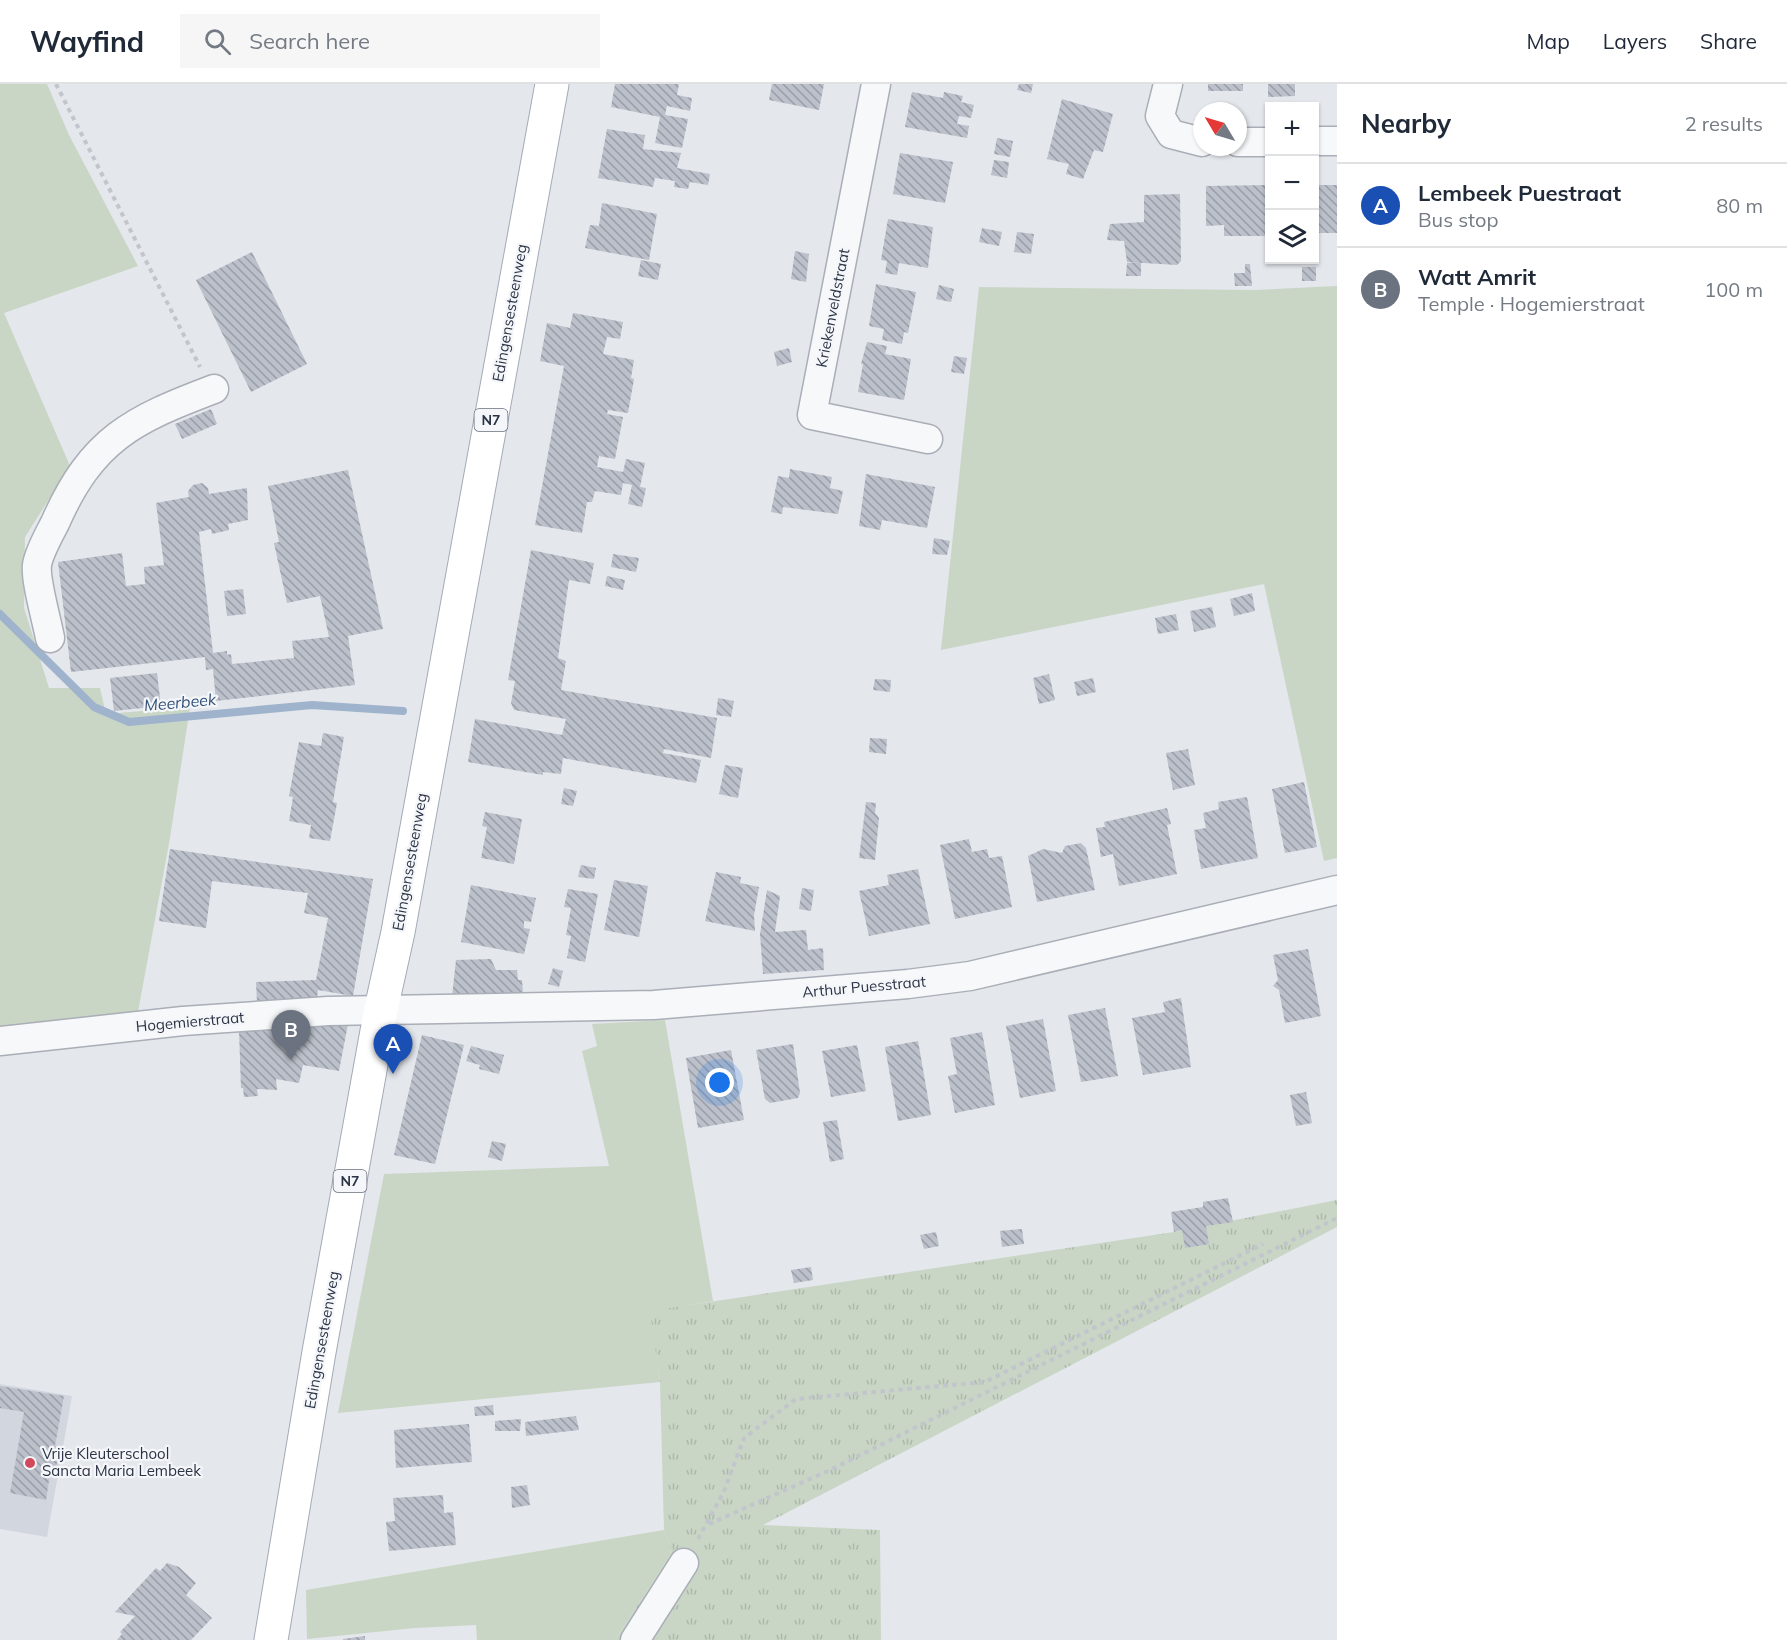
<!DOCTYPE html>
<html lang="en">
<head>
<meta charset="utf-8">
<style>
	body { margin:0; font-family:Mulish,sans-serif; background:#f6f6f7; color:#1f2937 }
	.controls { position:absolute; right:18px; top:18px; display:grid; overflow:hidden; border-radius:0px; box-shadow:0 2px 4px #0004 }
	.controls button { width:54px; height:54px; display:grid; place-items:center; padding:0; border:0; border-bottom:2px solid #e0e1e3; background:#fff; color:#1f2937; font:30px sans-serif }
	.compass { position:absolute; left:1193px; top:18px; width:54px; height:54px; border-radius:50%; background:#fff; box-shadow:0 2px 4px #0004; rotate:308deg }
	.you { position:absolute; left:720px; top:999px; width:21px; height:21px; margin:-15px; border:4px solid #fff; border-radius:50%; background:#1a73e8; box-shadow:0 0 0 9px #1a73e833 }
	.badge { display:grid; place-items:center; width:39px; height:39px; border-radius:50%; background:#d1495b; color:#fff; font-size:20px; font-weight:700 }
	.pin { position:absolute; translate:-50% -50px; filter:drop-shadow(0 2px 3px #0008) }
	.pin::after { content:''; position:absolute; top:32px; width:21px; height:18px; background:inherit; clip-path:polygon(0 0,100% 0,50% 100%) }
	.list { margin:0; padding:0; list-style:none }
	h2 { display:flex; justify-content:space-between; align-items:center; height:78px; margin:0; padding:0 24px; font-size:26px }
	h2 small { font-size:20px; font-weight:400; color:#747a83 }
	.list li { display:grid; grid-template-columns:39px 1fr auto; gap:18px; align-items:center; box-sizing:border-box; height:84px; padding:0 24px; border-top:2px solid #e0e1e3 }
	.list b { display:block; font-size:22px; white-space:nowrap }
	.list p { margin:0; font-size:20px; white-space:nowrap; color:#747a83 }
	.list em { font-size:20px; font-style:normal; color:#747a83 }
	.icon { flex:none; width:33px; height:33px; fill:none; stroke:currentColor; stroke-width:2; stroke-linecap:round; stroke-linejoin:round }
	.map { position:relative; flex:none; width:1337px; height:1556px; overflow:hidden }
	header { display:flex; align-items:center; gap:36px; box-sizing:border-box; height:84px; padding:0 30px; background:#fff; border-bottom:2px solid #e0e1e3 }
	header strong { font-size:28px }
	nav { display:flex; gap:33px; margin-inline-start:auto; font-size:21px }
	.search { width:420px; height:54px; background:#f6f6f7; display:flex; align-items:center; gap:15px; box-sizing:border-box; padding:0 21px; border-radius:0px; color:#747a83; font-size:22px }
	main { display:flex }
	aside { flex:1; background:#fff }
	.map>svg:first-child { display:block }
	.built { fill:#d2d6de }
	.grass { fill:#c9d6c5 }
	.park { fill:url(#park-tufts) }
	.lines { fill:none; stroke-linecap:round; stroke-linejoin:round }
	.stream { stroke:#9fb4cc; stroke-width:8 }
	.building { fill:url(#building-back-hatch) }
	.minor-casing { stroke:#a9aeb7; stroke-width:31 }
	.major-casing { stroke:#a3abb8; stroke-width:35 }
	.path { stroke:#c2c5cb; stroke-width:4; stroke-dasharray:4.5 4.5; stroke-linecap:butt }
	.minor { stroke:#f7f8fa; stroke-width:28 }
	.major { stroke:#fff; stroke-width:33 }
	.poi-dot { fill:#d1495b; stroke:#f4f6f9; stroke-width:2 }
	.labels { text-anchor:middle; stroke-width:4.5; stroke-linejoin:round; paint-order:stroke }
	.shield { fill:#f4f6f9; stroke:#676e7b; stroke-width:1.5 }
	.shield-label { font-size:14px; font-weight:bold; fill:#2b3445 }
	.street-label { font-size:15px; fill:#2b3445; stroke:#f4f6f9 }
	.poi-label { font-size:15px; fill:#2b3445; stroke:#f4f6f9; text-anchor:start }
	.water-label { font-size:16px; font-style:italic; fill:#34527a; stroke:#f4f6f9 }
</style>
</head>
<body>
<header>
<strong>Wayfind</strong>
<div class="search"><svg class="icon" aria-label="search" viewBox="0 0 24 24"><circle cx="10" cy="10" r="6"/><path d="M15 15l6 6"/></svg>Search here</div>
<nav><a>Map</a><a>Layers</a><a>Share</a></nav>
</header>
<main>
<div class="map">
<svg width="1337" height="1556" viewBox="0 0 1337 1556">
	<defs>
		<pattern id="park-tufts" width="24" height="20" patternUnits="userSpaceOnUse" patternTransform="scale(1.5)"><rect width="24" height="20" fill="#c9d6c5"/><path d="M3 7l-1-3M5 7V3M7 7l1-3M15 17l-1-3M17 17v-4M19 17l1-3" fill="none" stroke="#adb8ab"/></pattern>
		<pattern id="building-back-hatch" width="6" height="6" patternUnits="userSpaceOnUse" patternTransform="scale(1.5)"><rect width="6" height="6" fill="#bbc0ca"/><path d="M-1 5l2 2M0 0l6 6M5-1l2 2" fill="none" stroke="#989da6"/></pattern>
	</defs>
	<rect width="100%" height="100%" fill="#e4e7ec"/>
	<!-- built -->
	<polygon class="built" points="0,1300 72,1312 47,1453 0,1445"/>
	<!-- grass -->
	<g class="grass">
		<polygon points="0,0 47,0 69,51 138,182 4,229 70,382 25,453 24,524 49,604 100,604 106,630 190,623 170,754 138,928 0,947"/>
		<polygon points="1337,202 1337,774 1324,777 1264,500 941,566 979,203 1255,206"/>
		<polygon points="665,936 713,1217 651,1228 660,1298 338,1329 384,1090 609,1082 582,967 597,962 592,940"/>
		<polygon points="664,1446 672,1468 615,1556 477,1556 476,1541 415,1544 307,1555 306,1506"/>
	</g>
	<!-- park -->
	<polygon class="park" points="1337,1116 1337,1143 763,1441 880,1446 881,1556 615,1556 672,1468 664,1446 660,1298 650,1227 1174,1148"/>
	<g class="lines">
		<!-- stream -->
		<polyline class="stream" points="0,530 94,623 129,638 312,621 403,627"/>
	</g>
	<!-- building -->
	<g class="building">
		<polygon points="615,0 679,0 677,11 692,14 690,27 667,22 665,31 688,35 682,64 655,59 660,33 611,23"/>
		<polygon points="772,0 824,0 819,26 769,16"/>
		<polygon points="1019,0 1033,0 1031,9 1017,6"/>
		<rect x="1208" y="0" width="35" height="7"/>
		<polygon points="1268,0 1295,0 1295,12 1268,13"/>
		<polygon points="912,8 943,14 944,8 963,12 961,18 974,21 971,34 959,32 957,40 969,42 967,54 905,43"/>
		<polygon points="1062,15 1113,30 1103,68 1094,66 1083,95 1066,90 1069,80 1047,75"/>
		<polygon points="607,45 645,51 643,65 681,69 677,84 710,90 708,101 690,98 688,105 674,103 675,97 655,94 653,103 598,94"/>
		<polygon points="997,54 1013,57 1010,73 994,70"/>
		<polygon points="900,69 953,78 945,119 893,110"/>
		<polygon points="994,76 1009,78 1007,94 991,91"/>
		<polygon points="1269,101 1269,152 1224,152 1224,141 1206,142 1206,102"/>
		<rect x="1314" y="101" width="23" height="48"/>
		<polygon points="1180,110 1181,177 1177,181 1127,178 1124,157 1107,156 1110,140 1144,138 1144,111"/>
		<polygon points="602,119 657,130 649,176 585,164 590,141 599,142"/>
		<polygon points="888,135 933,143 928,184 899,179 897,191 885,189 887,177 881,176"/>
		<polygon points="982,144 1002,148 999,162 979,158"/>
		<polygon points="1017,148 1034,150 1031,170 1014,168"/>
		<polygon points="795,167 809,170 806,198 791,195"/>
		<polygon points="252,168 307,280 251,308 196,196"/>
		<polygon points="641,176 661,180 658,196 638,192"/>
		<polygon points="1141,178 1141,192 1126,192 1127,179"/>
		<polygon points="1245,180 1250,180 1252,202 1235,202 1234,189 1245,189"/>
		<rect x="1302" y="183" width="14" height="14"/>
		<polygon points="876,200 916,208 908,249 904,248 902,260 882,256 884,245 869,242"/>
		<polygon points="939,201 954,205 951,218 936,215"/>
		<polygon points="573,229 623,238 620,255 607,253 603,270 634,276 631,294 634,295 628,329 608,326 607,330 623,333 615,375 599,372 597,383 623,388 626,375 645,379 640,403 646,404 642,423 628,420 632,401 623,399 621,411 595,407 592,418 587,418 582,449 535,441 564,282 540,277 547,239 570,244"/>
		<polygon points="867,258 887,262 885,270 911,275 904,316 858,308 863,280 861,280"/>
		<polygon points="789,264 792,278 777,282 774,268"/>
		<polygon points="954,272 967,274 964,290 951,288"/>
		<polygon points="211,325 217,340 182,355 175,340"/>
		<polygon points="790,385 832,393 830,404 843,407 838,430 783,423 782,430 771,428 778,392 789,394"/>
		<polygon points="348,386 383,545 348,552 355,601 216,617 213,585 206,586 205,573 71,588 58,478 122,469 126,502 145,500 144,483 164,481 156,419 189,413 188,407 193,401 202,399 208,404 209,410 247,404 248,436 228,440 229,446 212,450 211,445 199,448 213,569 227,567 227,571 231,570 232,580 294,574 292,557 329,553 320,512 287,519 274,459 279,458 268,402"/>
		<polygon points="866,390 935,403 927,444 882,436 880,446 859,442"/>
		<polygon points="934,454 950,457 947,471 932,470"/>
		<polygon points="531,466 594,479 590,500 569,496 558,574 566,577 561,606 717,634 711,674 664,665 663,669 701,676 696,699 563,674 561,690 543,688 543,691 468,678 475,635 562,651 566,635 514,626 511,619 515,597 508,596"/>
		<polygon points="613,470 639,474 636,488 611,483"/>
		<polygon points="607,492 625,496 623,506 605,502"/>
		<polygon points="243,505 246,530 227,532 224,507"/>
		<polygon points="1252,509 1255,527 1234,532 1230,515"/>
		<polygon points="1212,523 1216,543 1194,548 1190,527"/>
		<polygon points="1176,530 1179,546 1158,550 1155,534"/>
		<polygon points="157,589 161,622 114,627 110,594"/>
		<polygon points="1049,590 1055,616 1039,620 1033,594"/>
		<polygon points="1093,594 1096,608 1077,612 1074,598"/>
		<polygon points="875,595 891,596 890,608 873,606"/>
		<polygon points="718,614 734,617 731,633 716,631"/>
		<polygon points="323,649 344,653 333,718 337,719 330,757 309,754 311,741 289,737 293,713 289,712 299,658 321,662"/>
		<polygon points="870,654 887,655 886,670 869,668"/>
		<polygon points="1188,665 1195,701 1173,706 1166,669"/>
		<polygon points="725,681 743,684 738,714 719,710"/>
		<polygon points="1304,698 1317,763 1285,769 1272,705"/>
		<polygon points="564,704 577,707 573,722 561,720"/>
		<polygon points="1247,713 1258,774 1201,785 1194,746 1206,744 1203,729 1219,725 1218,718"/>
		<polygon points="866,718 876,719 875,729 879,734 875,776 859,774"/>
		<polygon points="1167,724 1171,740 1167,741 1177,790 1119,802 1113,770 1101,773 1096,744 1105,743 1104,738"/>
		<polygon points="485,728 522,735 514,780 481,774 487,743 482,742"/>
		<polygon points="969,755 972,768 987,765 989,774 1002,772 1012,823 955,835 940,761"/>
		<polygon points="1081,759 1086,764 1095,806 1037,818 1028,772 1043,765 1062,769 1065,762"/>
		<polygon points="170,765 373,795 353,912 318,906 317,914 257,918 256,898 316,896 328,834 304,829 308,809 212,797 206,844 159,837"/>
		<polygon points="581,781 596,784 594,795 578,793"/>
		<polygon points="918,785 930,840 869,852 859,807 889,801 887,791"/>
		<polygon points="716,788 741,793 740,799 759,803 754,831 755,847 705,837"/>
		<polygon points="614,796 648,802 639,853 604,846"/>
		<polygon points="471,801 536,814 531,838 524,837 524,844 530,845 524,870 461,858"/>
		<polygon points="802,804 814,806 811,827 799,825"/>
		<polygon points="568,805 598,810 585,878 567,874 571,852 566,851 571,824 564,823"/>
		<polygon points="767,806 780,812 775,848 806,846 808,866 823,864 824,886 763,890 760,850"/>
		<polygon points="1308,865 1321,932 1285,939 1279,906 1273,902 1278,896 1273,871"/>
		<polygon points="491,875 496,886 517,886 518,896 522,896 523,909 452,913 456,876"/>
		<polygon points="553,884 563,887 559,903 548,900"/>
		<polygon points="1181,914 1191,983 1143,991 1132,934 1165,928 1163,918"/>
		<polygon points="1105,924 1118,992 1081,998 1068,931"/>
		<polygon points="1043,935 1056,1007 1020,1014 1006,942"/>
		<polygon points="348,940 339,987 303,981 299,999 276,995 277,1006 257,1005 258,1012 244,1013 243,1004 241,1004 239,947"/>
		<polygon points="982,948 995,1021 955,1029 948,992 957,990 950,954"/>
		<polygon points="422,951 464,961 435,1080 394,1071"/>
		<polygon points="918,957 931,1031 898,1037 885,963"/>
		<polygon points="793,960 800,1009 798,1014 770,1019 765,1015 756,966"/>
		<polygon points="857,961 866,1007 831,1013 822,967"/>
		<polygon points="471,962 504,971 499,990 479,985 480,981 466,977"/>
		<polygon points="731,966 744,1036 698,1044 686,974"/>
		<polygon points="1306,1008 1312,1039 1296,1042 1290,1011"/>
		<polygon points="837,1036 844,1075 830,1078 823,1038"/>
		<polygon points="492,1057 506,1060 502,1077 488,1073"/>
		<polygon points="1228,1114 1233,1138 1206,1142 1209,1160 1185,1164 1182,1146 1174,1148 1171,1128 1203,1123 1203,1118"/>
		<polygon points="1022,1145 1024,1160 1002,1163 1000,1147"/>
		<polygon points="936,1148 939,1162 924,1165 920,1151"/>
		<polygon points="811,1183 813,1196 794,1199 791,1186"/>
		<polygon points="0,1302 64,1312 55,1362 60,1363 56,1383 51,1383 46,1416 10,1409 24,1328 0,1324"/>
		<polygon points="493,1321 494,1331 475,1332 474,1323"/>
		<polygon points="576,1332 579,1346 526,1352 525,1338"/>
		<polygon points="521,1335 520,1347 495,1347 495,1337"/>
		<polygon points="469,1340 472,1378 396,1384 394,1346"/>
		<polygon points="527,1401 530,1421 512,1424 511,1403"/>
		<polygon points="443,1411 444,1429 453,1428 456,1461 389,1467 386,1438 395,1437 393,1414"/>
		<polygon points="167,1479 179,1483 196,1499 186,1511 212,1534 191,1556 117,1556 122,1550 120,1548 135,1532 115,1528 156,1484 160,1487"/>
		<polygon points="365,1552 365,1556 343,1556 343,1555"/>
	</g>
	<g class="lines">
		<!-- minor casing -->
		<g class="minor-casing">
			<g id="minor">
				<polyline points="876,0 812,331 928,355"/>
				<polyline points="1168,0 1160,32 1171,50 1202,58"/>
				<polyline points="1314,57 1337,57"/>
				<polyline points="1238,58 1270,58"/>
				<path d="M50 554C47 537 35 496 37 481 39 468 49 451 55 439 92 355 132 336 214 305"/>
				<polyline points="0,957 183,937 328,927 654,921 908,900 970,892 1337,806"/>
				<polyline points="635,1556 684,1479"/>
			</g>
		</g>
		<!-- major casing -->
		<g class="major-casing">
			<polyline id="major" points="271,1556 319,1268 381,925 398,848 552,0"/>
		</g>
		<!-- path -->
		<g class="path">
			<polyline points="56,0 200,283"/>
			<polyline points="709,1440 830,1386 1337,1134"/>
			<polyline points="698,1455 724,1407 744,1354 796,1315 985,1298 1263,1160"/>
		</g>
		<!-- minor -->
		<use href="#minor" class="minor"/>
		<!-- major -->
		<use href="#major" class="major"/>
	</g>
	<!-- markers -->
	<circle class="poi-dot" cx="30" cy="1379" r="6"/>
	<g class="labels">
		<!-- shield labels -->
		<g class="shield">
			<rect x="474.5" y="325" width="33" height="22" rx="4.5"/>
			<rect x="333.5" y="1086" width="33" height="22" rx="4.5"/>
		</g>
		<g class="shield-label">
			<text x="491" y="341">N7</text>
			<text x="350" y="1102">N7</text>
		</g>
		<!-- street labels -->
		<g class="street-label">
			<text transform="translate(833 224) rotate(-79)" y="5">Kriekenveldstraat</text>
			<text transform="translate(510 229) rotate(-80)" y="5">Edingensesteenweg</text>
			<text transform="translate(410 778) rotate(-80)" y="5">Edingensesteenweg</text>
			<text transform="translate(864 903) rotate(-5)" y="5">Arthur Puesstraat</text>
			<text transform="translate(190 938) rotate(-5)" y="5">Hogemierstraat</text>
			<text transform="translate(322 1256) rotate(-80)" y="5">Edingensesteenweg</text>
		</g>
		<!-- poi labels -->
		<g class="poi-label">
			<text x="42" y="1375">Vrije Kleuterschool<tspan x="42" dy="17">Sancta Maria Lembeek</tspan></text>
		</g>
		<!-- water labels -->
		<g class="water-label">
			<text transform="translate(180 618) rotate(-5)" y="6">Meerbeek</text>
		</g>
	</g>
</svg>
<div class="controls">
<button>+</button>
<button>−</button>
<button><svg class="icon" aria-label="layers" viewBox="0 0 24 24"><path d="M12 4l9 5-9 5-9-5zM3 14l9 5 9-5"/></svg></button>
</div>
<svg class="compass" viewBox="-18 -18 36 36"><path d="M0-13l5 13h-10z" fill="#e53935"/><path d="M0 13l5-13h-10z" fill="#747a83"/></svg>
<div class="you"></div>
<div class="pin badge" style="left:393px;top:990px;background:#1a4fb4">A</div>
<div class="pin badge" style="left:291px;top:976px;background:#6b7280">B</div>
</div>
<aside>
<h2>Nearby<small>2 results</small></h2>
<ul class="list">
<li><span class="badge" style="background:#1a4fb4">A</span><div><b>Lembeek Puestraat</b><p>Bus stop</p></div><em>80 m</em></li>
<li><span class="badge" style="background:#6b7280">B</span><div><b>Watt Amrit</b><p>Temple · Hogemierstraat</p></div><em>100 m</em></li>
</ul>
</aside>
</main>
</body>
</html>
